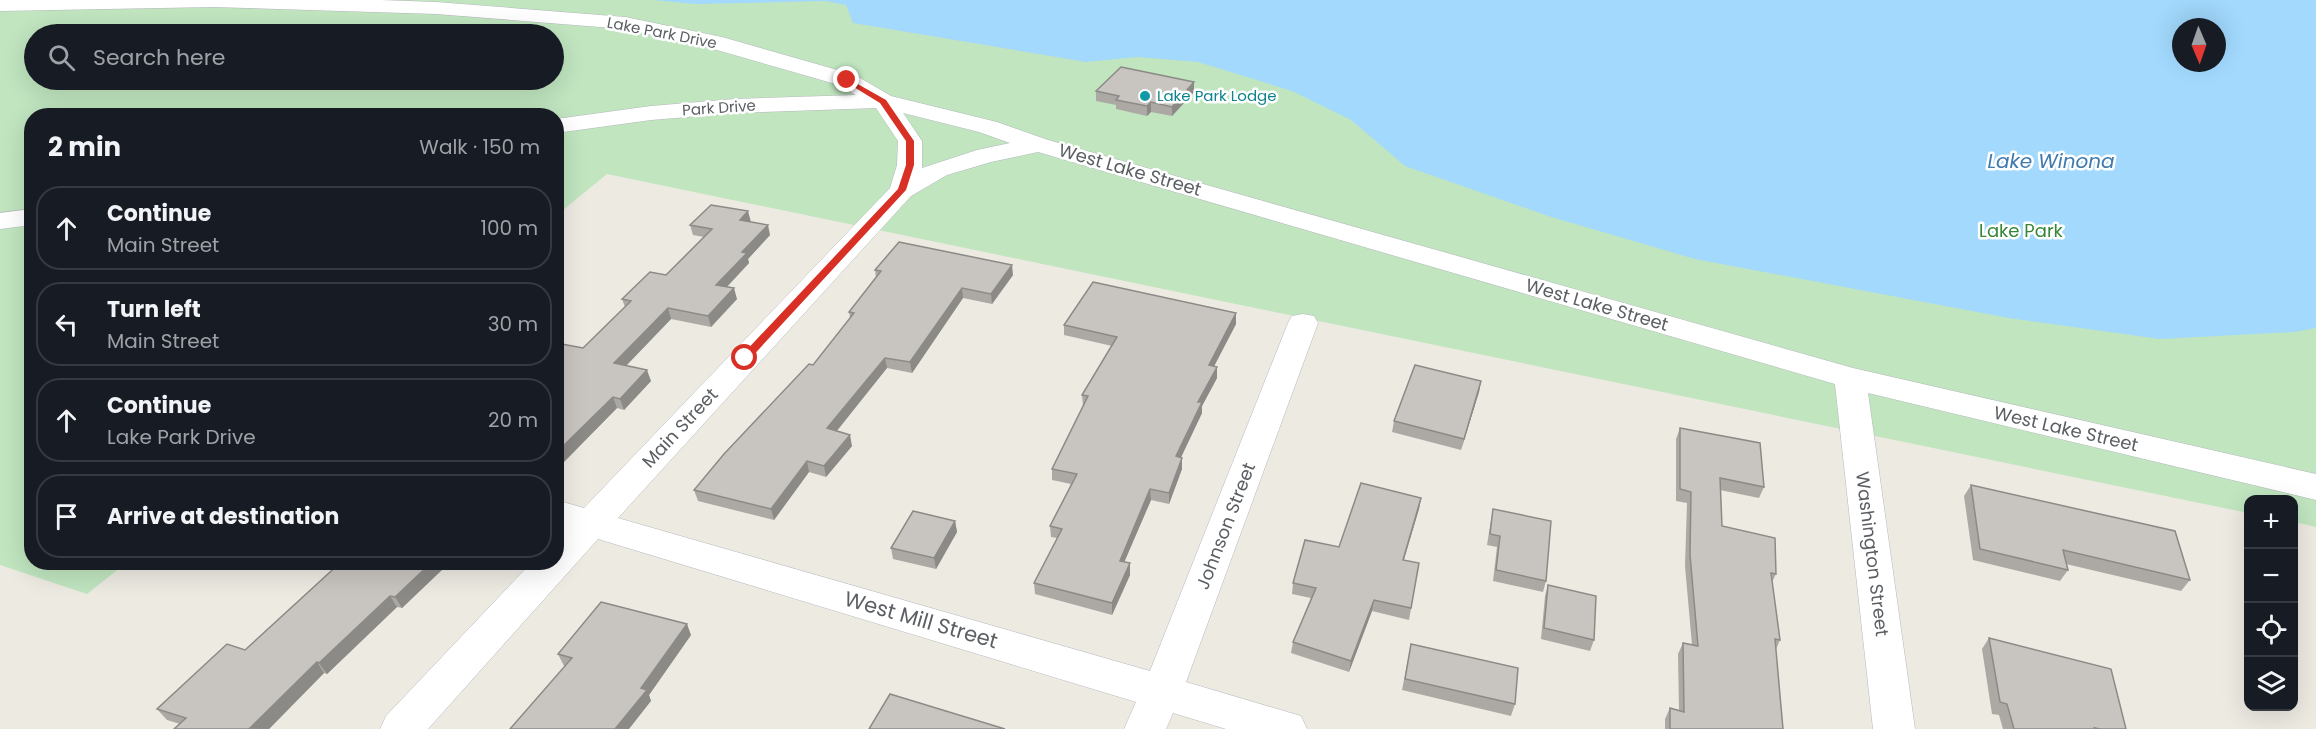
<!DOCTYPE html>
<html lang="en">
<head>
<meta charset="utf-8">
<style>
	body { margin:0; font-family:Poppins,sans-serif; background:#20242c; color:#f1f3f6 }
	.controls { position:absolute; right:18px; bottom:18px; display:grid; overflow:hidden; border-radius:12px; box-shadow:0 6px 24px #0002 }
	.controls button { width:54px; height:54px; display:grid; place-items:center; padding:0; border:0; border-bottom:2px solid #363941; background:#171b24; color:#f1f3f6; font:30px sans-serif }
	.compass { position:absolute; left:2172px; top:18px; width:54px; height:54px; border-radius:50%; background:#171b24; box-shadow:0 6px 24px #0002; rotate:178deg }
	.stop { position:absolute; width:18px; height:18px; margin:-14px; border:4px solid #d93025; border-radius:50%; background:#fff }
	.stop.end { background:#d93025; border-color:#fff; box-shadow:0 2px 6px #0008 }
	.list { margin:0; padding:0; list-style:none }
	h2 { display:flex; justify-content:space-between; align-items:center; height:78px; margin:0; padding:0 24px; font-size:26px }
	h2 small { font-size:20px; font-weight:400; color:#9ea1a6 }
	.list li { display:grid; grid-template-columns:39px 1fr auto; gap:18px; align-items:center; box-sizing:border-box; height:84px; margin:0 12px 12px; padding:0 12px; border:2px solid #363941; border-radius:24px }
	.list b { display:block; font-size:22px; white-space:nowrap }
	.list p { margin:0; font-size:20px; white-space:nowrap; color:#9ea1a6 }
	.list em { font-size:20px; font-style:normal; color:#9ea1a6 }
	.icon { flex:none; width:33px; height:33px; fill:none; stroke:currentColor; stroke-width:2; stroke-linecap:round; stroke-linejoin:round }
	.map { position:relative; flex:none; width:2316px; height:729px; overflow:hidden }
	.search { position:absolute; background:#171b24; box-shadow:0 6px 24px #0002; left:24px; top:24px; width:540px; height:66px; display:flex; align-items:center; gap:15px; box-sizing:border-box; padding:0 21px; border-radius:33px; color:#9ea1a6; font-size:22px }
	.panel { position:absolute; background:#171b24; box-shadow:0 6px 24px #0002; left:24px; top:108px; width:540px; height:462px; border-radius:24px }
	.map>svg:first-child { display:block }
	.green { fill:#c0e5bf; fill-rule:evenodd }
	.water { fill:#a2d9fd; fill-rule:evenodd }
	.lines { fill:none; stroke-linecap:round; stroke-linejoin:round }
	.minor-casing { stroke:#b5b8bd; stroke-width:1 }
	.minor { fill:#fff; fill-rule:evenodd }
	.wall { fill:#aca9a5 }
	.shaded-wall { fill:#8c8a86 }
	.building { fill:#c8c5c0; stroke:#8c8a86; stroke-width:1.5 }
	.route { fill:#d93025 }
	.culture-dot { fill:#0f9aa8; stroke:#fff; stroke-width:2 }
	.labels { text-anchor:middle; stroke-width:5; stroke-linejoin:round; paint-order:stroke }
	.far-street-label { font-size:15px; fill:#5b5f63; stroke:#fff }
	.far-culture-label { font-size:15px; fill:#0d838f; stroke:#fff; text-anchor:start }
	.street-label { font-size:18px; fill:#5b5f63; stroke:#fff }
	.park-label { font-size:18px; fill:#378638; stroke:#fff }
	.water-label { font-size:20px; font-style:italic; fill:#407aaf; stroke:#fff }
	.near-street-label { font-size:21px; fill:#5b5f63; stroke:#fff }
</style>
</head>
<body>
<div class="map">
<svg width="2316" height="729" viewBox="0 0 2316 729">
	<rect width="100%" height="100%" fill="#edeae2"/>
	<!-- green -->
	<path class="green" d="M0 0H2316V527L2294 522V500H2248V513L607 174 557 215 556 116H32V562L126 563 87 594 0 565ZM2181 27H2217V63H2181ZM34 34H554V80H34Z"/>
	<!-- water -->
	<path class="water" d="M653 0H2316V328L2294 332 2160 339 2009 318 1695 259 1548 216 1405 166 1351 120 1292 91 1198 62 1137 57 1086 62 853 23 846 5 825 1 696 4ZM2181 27H2217V63H2181Z"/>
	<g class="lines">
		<!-- minor casing -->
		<g class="minor-casing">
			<g id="minor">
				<path d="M0 0H380L436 2 625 17 722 37 855 75 891 96 997 122 1048 140 1853 368 2316 474V500L1868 393 1915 729H1873L1835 384 1038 152 991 162 947 175 911 196 618 518 1150 671 1288 323 1292 316 1303 314 1314 316 1318 323 1186 682 1301 716 1307 729H1226L1173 713 1166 729H1124L1136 702 598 539 428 729H380L386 716 532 562H556V537L564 529 556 526V500L584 508 890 188 897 165 898 141 876 108 735 113 651 120 556 133V119L651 106 735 99 856 95 839 85 710 48 625 29 436 14 213 7 0 11ZM903 113 979 132 1010 143 977 150 922 168V141Z"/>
				<polygon points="32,209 32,225 0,229 0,213"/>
			</g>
		</g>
		<!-- minor -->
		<use href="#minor" class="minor"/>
	</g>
	<!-- wall -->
	<g class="wall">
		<polygon points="1096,91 1194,92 1172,116 1151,112 1147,116 1116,109 1116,105 1096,101"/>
		<polygon points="750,222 770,235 748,259 749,263 727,287 737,299 711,327 671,319 626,366 651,381 624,410 617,408 560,466 556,465 556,343 583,348 625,307 622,299 666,275 704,237 693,235 690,225"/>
		<polygon points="875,270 1013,275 992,304 963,298 912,373 887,368 837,431 852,446 826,477 809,472 774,520 698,501 694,490 813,365 850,318 849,312 876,278"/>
		<polygon points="1236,313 1236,324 1214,366 1217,378 1202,406 1202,413 1181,457 1182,458 1182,469 1169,504 1151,500 1124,562 1130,575 1112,615 1035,594 1034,583 1057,538 1051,537 1050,526 1071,484 1052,480 1052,469 1083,406 1082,395 1112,346 1064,335 1064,325"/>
		<polygon points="1481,381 1479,392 1461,450 1392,432 1394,421"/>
		<polygon points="1680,428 1764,487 1759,498 1720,490 1722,526 1776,574 1772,582 1780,640 1776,649 1783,729 1665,729 1665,719 1670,708 1679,710 1678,654 1683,643 1692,645 1685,566 1687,503 1676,501 1676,439"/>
		<polygon points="1971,485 2190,580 2181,591 2066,564 2068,570 2060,581 1973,560 1964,496"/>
		<polygon points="1421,498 1419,509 1404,560 1419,563 1409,620 1372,611 1349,672 1291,653 1293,642 1311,598 1292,594 1293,583 1339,547"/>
		<polygon points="1493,509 1546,581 1543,592 1493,581 1497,547 1487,545 1491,520"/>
		<polygon points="955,521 957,532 936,569 893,559 891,548"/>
		<polygon points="341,562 442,562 445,567 402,608 397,607 327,674 324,673 269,729 174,729 180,724 167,720 157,709 245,650"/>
		<polygon points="1548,585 1594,640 1590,651 1541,639 1545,596"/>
		<polygon points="691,635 649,695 651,701 564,666 558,654"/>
		<polygon points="1989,638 2126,729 2003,729 1999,715 1992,714 1982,649"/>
		<polygon points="1411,644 1515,704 1511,716 1402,690"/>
	</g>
	<!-- shaded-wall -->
	<g class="shaded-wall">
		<polygon points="1194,82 1194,92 1172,116 1172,107"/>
		<polygon points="1151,102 1151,112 1147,116 1147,106"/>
		<polygon points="748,211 751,222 740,220"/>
		<polygon points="768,225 770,235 748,259 749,263 719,295 716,285 742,252"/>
		<polygon points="1012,265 1013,275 992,304 991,294"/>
		<polygon points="734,288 737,299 711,327 708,316"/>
		<polygon points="962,288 963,298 912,373 910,362"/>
		<polygon points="668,308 671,319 618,374 614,363"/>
		<polygon points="1236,313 1236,324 1209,376 1209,365"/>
		<polygon points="885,358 887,368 830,439 827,428"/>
		<polygon points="1217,367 1217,378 1202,406 1202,413 1176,468 1176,456 1198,402"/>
		<polygon points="647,370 651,381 624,410 620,399"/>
		<polygon points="1481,381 1479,392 1461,450 1464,439"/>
		<polygon points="613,397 617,408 560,466 556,458 556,453"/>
		<polygon points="850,435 852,446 826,477 824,466"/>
		<polygon points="1182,458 1182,469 1169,504 1169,493"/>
		<polygon points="807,461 809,472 774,520 771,509"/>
		<polygon points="1150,489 1151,500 1120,572 1120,561"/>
		<polygon points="1421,498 1419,509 1400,571 1403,560"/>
		<polygon points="955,521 957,532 936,569 934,558"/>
		<polygon points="432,562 442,562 445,567 402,608 395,597"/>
		<polygon points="1130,563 1130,575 1112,615 1112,603"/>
		<polygon points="390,596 397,607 327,674 319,663"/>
		<polygon points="1374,600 1372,611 1349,672 1351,661"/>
		<polygon points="687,624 691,635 649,695 651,701 629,729 615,729 641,688"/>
		<polygon points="317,662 324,673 269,729 249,729"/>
	</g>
	<!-- building -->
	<g class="building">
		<polygon points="1121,67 1194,82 1172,107 1151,102 1147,106 1116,100 1119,96 1096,91"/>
		<polygon points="711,205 748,211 740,220 768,225 742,252 747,253 716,285 734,288 708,316 668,308 614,363 647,370 620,399 613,397 556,453 556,343 583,348 631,301 622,299 650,272 666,275 712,229 690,225"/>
		<polygon points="899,242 1012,265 991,294 962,288 910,362 885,358 827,428 850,435 824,466 807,461 771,509 694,490 724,454 809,364 813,365 854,313 849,312 881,271 875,270"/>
		<polygon points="1093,282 1236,313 1209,365 1217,367 1198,402 1202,402 1176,456 1182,458 1169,493 1150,489 1120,561 1130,563 1112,603 1034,583 1062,529 1050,526 1077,474 1052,469 1088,396 1082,395 1117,337 1064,325"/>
		<polygon points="1415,365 1481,381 1464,439 1394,421"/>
		<polygon points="1680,428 1760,443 1764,487 1720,478 1722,526 1775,538 1776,574 1771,573 1780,640 1775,639 1783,729 1670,729 1670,708 1684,712 1683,643 1698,646 1690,555 1691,492 1680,489"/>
		<polygon points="1361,483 1421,498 1403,560 1419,563 1411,608 1374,600 1351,661 1293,642 1316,588 1293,583 1305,540 1339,547"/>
		<polygon points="1971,485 2175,531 2190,580 2063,550 2068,570 1980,549"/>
		<polygon points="1493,509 1551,521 1546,581 1496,570 1500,536 1490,534"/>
		<polygon points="913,511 955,521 934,558 891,548"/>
		<polygon points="341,562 432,562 395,597 390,596 319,663 317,662 249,729 174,729 186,718 157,709 227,644 245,650"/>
		<polygon points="1548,585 1596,596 1594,640 1544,628"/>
		<polygon points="601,602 687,624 641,688 647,690 615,729 510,729 572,658 558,654"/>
		<polygon points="1989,638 2111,669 2126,729 2100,729 2095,728 2096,729 2014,729 2007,704 2000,702"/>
		<polygon points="1411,644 1518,668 1515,704 1405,679"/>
		<polygon points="890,694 1005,729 869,729"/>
	</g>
	<!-- route -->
	<polygon class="route" points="847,78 886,100 914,141 914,165 906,190 748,361 741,361 741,356 898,189 906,165 906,141 880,103 844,81"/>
	<!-- markers -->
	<circle class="culture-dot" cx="1145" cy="96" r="6"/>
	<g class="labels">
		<!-- far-street labels -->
		<g class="far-street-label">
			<text transform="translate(662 33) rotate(11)" y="5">Lake Park Drive</text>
			<text transform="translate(719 108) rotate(-4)" y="5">Park Drive</text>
		</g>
		<!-- far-culture labels -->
		<g class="far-culture-label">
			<text x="1157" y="101">Lake Park Lodge</text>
		</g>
		<!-- street labels -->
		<g class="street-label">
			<text transform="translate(1130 170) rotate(16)" y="6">West Lake Street</text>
			<text transform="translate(1597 305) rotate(16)" y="6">West Lake Street</text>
			<text transform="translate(680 428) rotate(-47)" y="6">Main Street</text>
			<text transform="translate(2066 429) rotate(13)" y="6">West Lake Street</text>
			<text transform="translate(1226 526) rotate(-69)" y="6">Johnson Street</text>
			<text transform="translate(1872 554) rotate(83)" y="6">Washington Street</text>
		</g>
		<!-- park labels -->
		<g class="park-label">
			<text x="2021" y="237">Lake Park</text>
		</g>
		<!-- water labels -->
		<g class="water-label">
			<text x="2051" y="168">Lake Winona</text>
		</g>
		<!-- near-street labels -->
		<g class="near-street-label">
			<text transform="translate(921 620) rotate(16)" y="7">West Mill Street</text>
		</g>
	</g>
</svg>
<div class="controls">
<button>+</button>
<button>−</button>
<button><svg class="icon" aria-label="locate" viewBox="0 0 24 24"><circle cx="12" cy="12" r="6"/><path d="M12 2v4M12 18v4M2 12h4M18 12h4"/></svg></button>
<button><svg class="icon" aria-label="layers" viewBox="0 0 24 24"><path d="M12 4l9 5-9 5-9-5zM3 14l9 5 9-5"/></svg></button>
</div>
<svg class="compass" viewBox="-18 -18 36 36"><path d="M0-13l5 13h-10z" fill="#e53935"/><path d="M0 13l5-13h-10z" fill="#9ea1a6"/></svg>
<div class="stop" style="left:745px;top:358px"></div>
<div class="stop end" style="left:847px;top:80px"></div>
<div class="search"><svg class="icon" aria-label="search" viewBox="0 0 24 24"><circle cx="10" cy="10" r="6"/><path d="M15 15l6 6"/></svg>Search here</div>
<section class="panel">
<h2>2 min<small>Walk · 150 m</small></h2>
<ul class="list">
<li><svg class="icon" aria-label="ahead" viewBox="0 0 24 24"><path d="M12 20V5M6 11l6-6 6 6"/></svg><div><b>Continue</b><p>Main Street</p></div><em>100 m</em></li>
<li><svg class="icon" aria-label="left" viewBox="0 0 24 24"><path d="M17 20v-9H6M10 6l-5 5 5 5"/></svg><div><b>Turn left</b><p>Main Street</p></div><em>30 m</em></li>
<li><svg class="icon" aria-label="ahead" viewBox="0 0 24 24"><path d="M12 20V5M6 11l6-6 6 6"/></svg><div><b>Continue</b><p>Lake Park Drive</p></div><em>20 m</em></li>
<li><svg class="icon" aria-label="arrive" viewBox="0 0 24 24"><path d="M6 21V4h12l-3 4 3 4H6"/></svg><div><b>Arrive at destination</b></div></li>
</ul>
</section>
</div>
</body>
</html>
